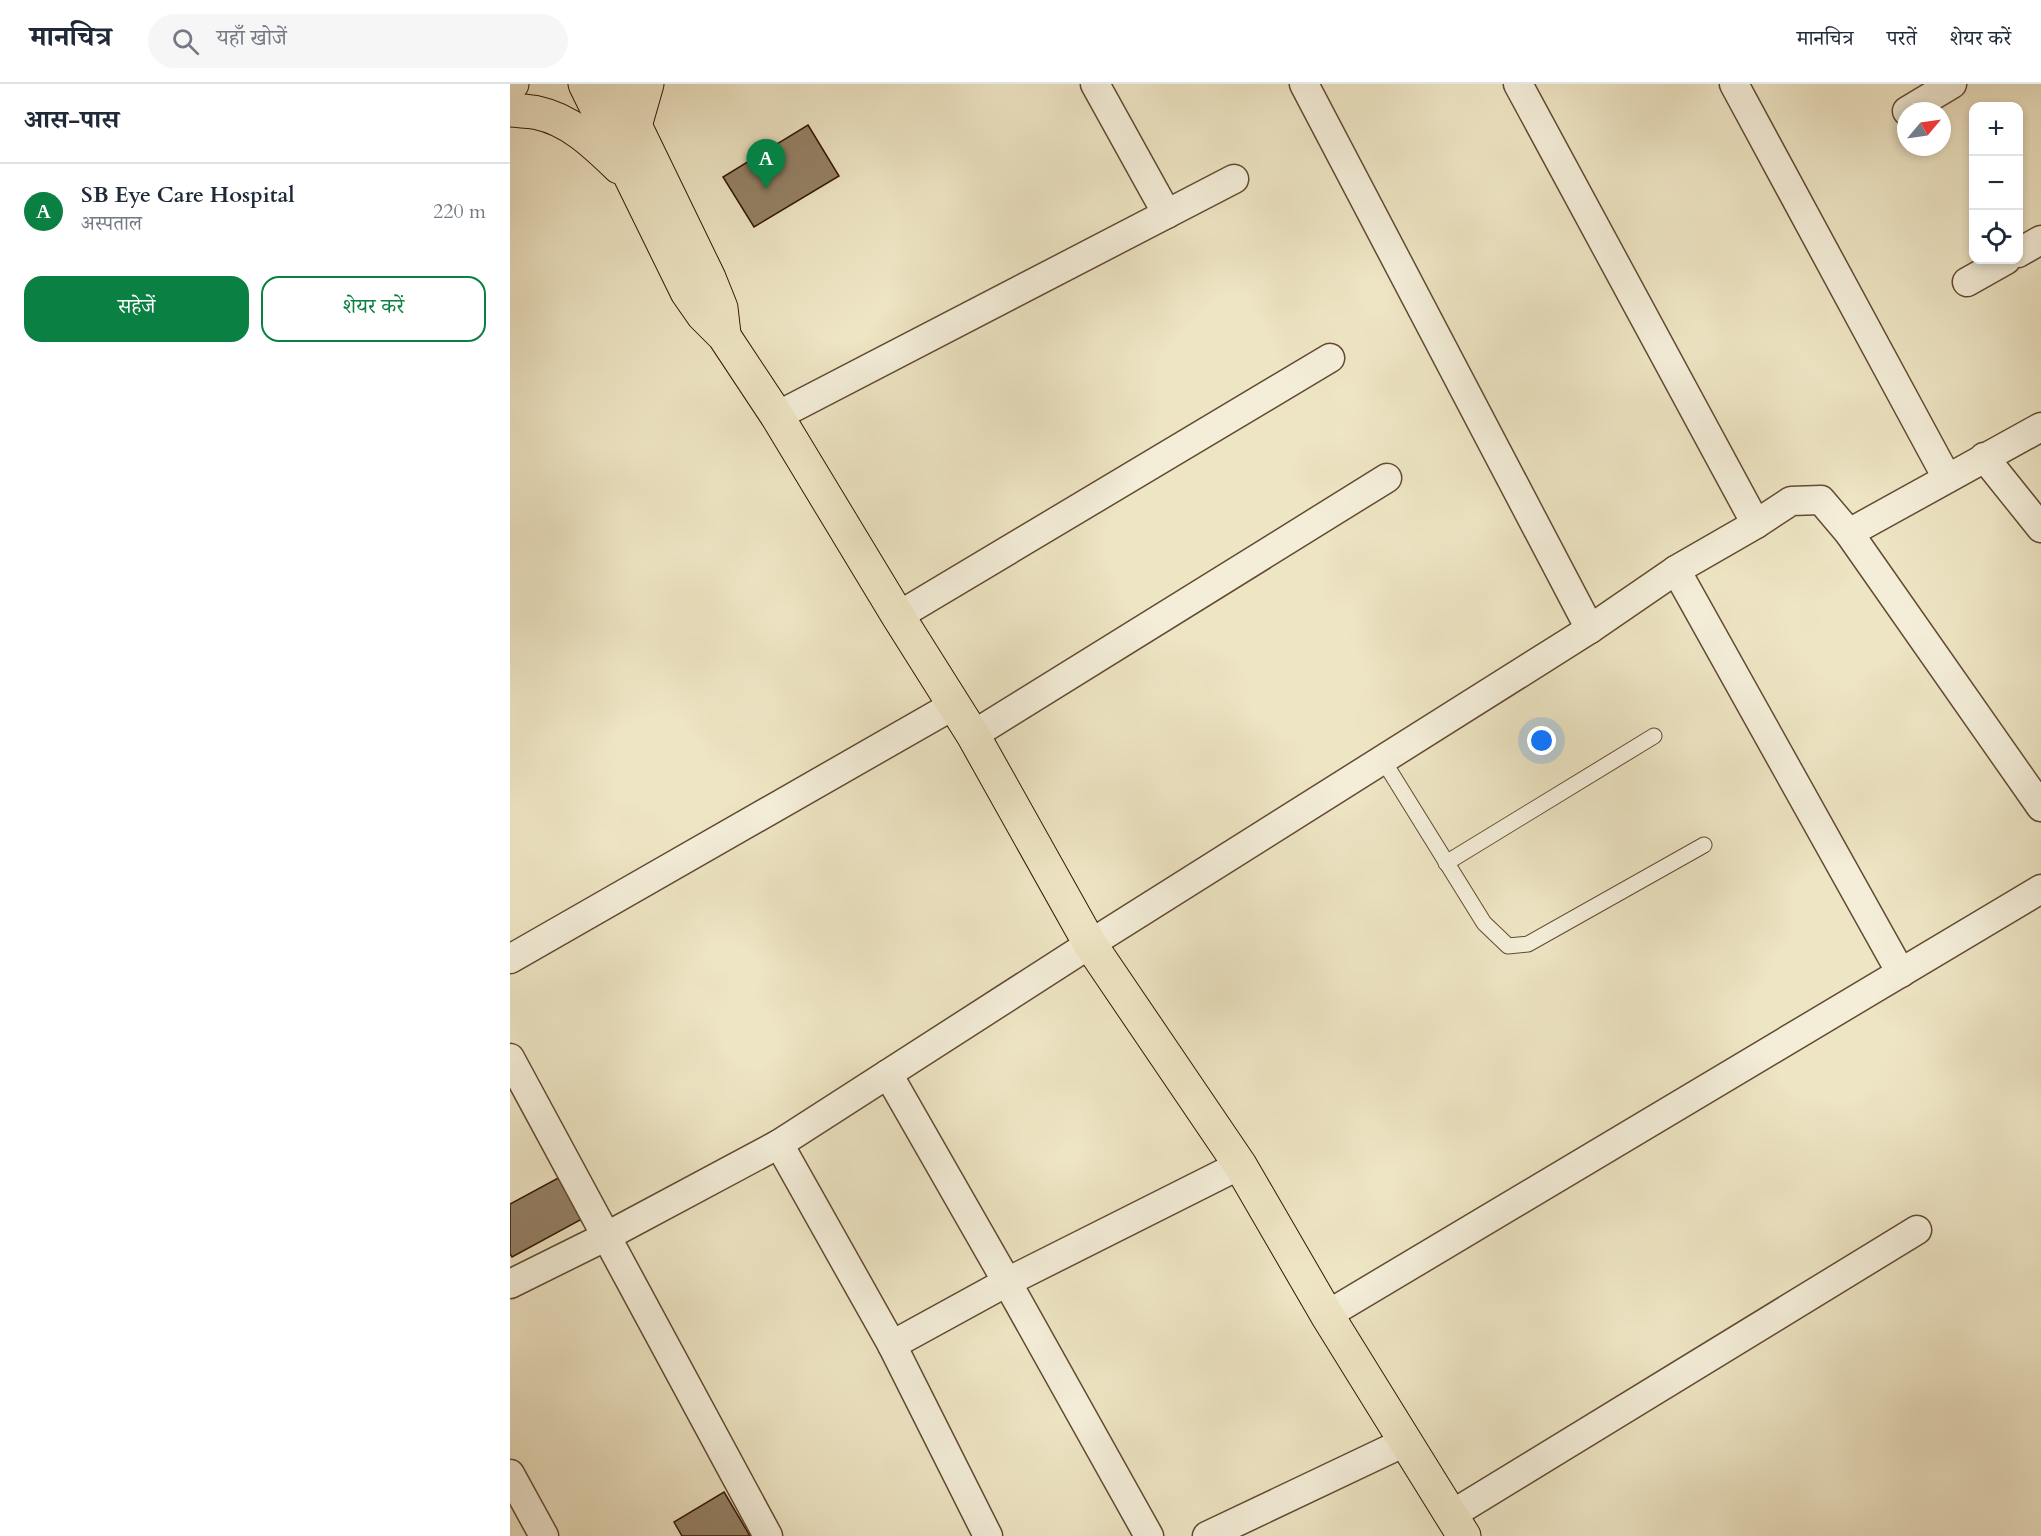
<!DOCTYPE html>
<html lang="hi">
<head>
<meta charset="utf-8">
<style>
	body { margin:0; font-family:Cardo,"Noto Serif Devanagari",serif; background:#f6f6f7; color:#1f2937 }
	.controls { position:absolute; right:18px; top:18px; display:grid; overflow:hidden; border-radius:12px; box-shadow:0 3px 9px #0003 }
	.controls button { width:54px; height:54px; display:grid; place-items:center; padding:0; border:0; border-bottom:2px solid #e0e1e3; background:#fff; color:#1f2937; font:30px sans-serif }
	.compass { position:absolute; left:1387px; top:18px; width:54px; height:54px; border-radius:50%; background:#fff; box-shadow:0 3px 9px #0003; rotate:61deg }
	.you { position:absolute; left:1032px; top:657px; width:21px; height:21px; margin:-15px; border:4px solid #fff; border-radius:50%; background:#1a73e8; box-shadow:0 0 0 9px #1a73e833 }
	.badge { display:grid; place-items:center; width:39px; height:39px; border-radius:50%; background:#0b8043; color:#fff; font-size:20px; font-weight:700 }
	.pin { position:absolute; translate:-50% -50px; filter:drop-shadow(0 2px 3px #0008) }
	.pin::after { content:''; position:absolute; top:32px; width:21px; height:18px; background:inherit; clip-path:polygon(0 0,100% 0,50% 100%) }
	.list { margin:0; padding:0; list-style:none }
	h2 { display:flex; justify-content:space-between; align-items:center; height:78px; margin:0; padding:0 24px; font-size:26px }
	h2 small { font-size:20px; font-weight:400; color:#747a83 }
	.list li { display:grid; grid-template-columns:39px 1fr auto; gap:18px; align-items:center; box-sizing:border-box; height:96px; padding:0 24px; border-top:2px solid #e0e1e3 }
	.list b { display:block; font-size:22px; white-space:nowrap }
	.list p { margin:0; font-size:20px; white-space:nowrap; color:#747a83 }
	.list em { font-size:20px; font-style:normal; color:#747a83 }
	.actions { display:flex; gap:12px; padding:18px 24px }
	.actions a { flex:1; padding:14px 0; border:2px solid #0b8043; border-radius:18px; text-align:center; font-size:21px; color:#0b8043 }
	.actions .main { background:#0b8043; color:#fff }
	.icon { flex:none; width:33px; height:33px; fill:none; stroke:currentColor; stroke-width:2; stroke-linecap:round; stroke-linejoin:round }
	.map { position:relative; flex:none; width:1531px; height:1452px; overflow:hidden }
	header { display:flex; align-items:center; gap:36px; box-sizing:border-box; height:84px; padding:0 30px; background:#fff; border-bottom:2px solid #e0e1e3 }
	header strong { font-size:28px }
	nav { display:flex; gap:33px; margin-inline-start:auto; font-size:21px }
	.search { width:420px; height:54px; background:#f6f6f7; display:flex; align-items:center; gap:15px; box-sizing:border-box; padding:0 21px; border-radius:33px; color:#747a83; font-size:22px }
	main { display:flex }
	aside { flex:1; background:#fff }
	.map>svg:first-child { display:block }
	.building { fill:#958267; stroke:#351702; stroke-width:1.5 }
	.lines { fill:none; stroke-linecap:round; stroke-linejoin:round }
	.service-casing { stroke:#634a32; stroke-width:17 }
	.minor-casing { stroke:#634a32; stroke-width:31 }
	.trunk-casing { stroke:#351702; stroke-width:35 }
	.service { stroke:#f4eed9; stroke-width:15 }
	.minor { stroke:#f4eed9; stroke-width:28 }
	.trunk { stroke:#eee5c4; stroke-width:33 }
</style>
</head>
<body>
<header>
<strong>मानचित्र</strong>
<div class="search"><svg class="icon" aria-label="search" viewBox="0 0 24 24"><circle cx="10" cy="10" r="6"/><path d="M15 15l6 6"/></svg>यहाँ खोजें</div>
<nav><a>मानचित्र</a><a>परतें</a><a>शेयर करें</a></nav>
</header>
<main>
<aside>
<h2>आस-पास<small></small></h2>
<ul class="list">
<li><span class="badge">A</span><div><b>SB Eye Care Hospital</b><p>अस्पताल</p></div><em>220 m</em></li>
</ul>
<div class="actions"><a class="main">सहेजें</a><a>शेयर करें</a></div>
</aside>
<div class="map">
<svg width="1531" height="1452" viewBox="0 0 1531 1452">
	<rect width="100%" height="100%" fill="#eee5c4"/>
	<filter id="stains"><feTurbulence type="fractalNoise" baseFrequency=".00333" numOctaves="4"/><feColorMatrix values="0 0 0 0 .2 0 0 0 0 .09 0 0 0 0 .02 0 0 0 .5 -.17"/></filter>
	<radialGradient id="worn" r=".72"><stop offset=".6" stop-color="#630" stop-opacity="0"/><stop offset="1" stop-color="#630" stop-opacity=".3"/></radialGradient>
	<!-- building -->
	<g class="building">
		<polygon points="298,41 329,92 244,143 213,93"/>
		<polygon points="50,1093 72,1135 2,1173 0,1170 0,1120"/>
		<polygon points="214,1408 240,1452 172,1452 164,1438"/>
	</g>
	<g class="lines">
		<!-- service casing -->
		<g class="service-casing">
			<g id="service">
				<polyline points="873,676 974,839 998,862 1018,860 1194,761"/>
				<polyline points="936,779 1144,652"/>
			</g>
		</g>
		<!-- minor casing -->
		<g class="minor-casing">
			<g id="minor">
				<polyline points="585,0 657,130"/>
				<polyline points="794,0 1080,545"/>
				<polyline points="1008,0 1246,440"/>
				<polyline points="1224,0 1437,394"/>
				<polyline points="1397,27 1442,0"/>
				<polyline points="1508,169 1531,156"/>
				<polyline points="1457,198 1496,176"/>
				<polyline points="267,332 724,95"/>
				<polyline points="1474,373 1531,444"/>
				<polyline points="1339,449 1531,343"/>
				<polyline points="1166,486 1391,889"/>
				<polyline points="388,532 820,274"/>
				<polyline points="463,651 877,394"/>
				<polyline points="0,875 444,621"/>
				<polyline points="0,974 258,1452"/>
				<polyline points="378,990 497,1198 639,1452"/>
				<polyline points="269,1060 382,1261 478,1452"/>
				<polyline points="0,1200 97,1152 269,1060 580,860 1080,545 1166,486 1246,440 1281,417 1311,416 1339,449 1531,723"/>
				<polyline points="817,1231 1531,805"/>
				<polyline points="382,1261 497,1198 730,1081"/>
				<polyline points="0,1390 34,1452"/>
				<polyline points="941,1431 1407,1146"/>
				<polyline points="697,1452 895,1358"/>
			</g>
		</g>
		<!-- trunk casing -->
		<g class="trunk-casing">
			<g id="trunk">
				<polyline points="75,0 177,208 193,231 214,252 267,332 388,532 463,651 580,860 730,1081 817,1231 954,1452"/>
				<polyline points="105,0 199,194 211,224 214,250"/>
				<polyline points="0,1 2,0"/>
				<path d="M0 26C9 27 19 27 28 29 61 36 86 61 109 83"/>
				<polyline points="125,42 137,0"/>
			</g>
		</g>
		<!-- service -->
		<use href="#service" class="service"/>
		<!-- minor -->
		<use href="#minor" class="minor"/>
		<!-- trunk -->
		<use href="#trunk" class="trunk"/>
	</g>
	<rect width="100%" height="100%" filter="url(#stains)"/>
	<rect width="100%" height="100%" fill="url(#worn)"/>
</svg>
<div class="controls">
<button>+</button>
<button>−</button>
<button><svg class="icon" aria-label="locate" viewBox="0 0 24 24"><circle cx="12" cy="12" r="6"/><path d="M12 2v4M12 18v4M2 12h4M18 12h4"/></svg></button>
</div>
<svg class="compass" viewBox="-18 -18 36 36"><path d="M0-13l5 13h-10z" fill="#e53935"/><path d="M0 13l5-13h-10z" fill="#747a83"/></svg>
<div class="you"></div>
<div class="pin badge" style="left:256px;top:105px">A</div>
</div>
</main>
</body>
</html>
